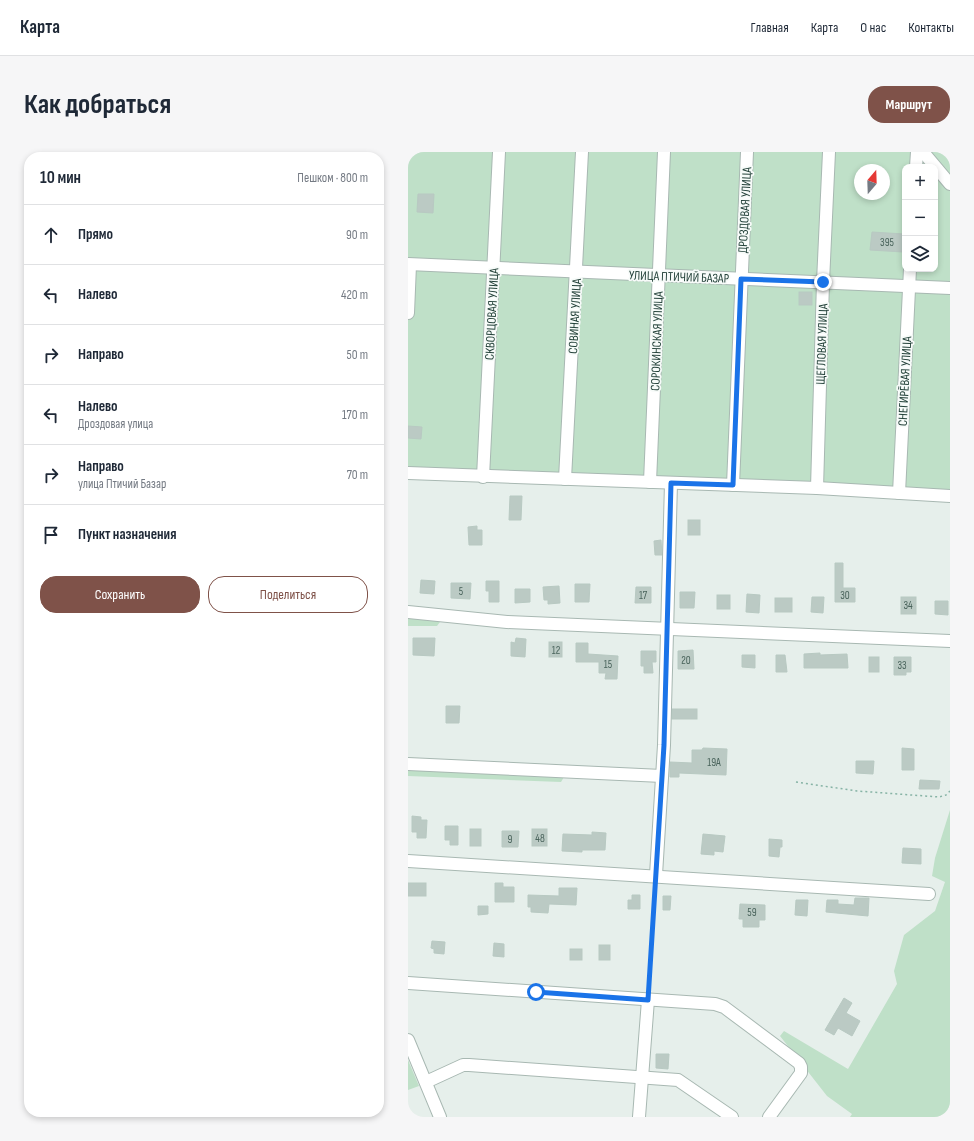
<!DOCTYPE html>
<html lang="ru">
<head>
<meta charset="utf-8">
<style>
	body { margin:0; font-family:"Sofia Sans Condensed",sans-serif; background:#f6f6f7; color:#1f2937 }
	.controls { position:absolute; right:12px; top:12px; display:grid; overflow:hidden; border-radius:8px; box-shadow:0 2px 6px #0003 }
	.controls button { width:36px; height:36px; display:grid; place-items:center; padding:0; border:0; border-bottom:1px solid #e0e1e3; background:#fff; color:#1f2937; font:20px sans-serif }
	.compass { position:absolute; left:446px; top:12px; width:36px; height:36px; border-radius:50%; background:#fff; box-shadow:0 2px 6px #0003; rotate:19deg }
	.stop { position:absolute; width:12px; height:12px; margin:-9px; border:3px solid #1a73e8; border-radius:50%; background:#fff }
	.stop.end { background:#1a73e8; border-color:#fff; box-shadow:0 1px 4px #0008 }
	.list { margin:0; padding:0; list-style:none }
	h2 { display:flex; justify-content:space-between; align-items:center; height:52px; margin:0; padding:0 16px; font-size:17px }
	h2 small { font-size:13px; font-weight:400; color:#747a83 }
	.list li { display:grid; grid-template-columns:26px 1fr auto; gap:12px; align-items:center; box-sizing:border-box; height:60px; padding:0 16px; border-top:1px solid #e0e1e3 }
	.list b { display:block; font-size:15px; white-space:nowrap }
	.list p { margin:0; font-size:13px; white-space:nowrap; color:#747a83 }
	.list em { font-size:13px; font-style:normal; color:#747a83 }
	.actions { display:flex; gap:8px; padding:12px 16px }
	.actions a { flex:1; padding:9px 0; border:1px solid #7f5249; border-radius:16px; text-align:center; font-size:14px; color:#7f5249 }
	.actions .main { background:#7f5249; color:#fff }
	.icon { flex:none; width:22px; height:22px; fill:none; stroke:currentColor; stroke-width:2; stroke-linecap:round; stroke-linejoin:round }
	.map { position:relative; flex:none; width:542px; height:965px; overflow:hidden; border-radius:16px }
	header { display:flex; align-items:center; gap:24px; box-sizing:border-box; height:56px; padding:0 20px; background:#fff; border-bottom:1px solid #e0e1e3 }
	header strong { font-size:19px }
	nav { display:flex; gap:22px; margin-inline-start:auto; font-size:14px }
	.intro { display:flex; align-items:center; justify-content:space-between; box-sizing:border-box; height:96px; padding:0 24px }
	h1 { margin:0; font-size:28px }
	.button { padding:10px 18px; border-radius:16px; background:#7f5249; color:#fff; font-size:14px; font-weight:700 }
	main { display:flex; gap:24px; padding:0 24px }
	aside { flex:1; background:#fff; border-radius:16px; box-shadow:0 2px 6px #0003 }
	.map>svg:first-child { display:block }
	.green { fill:#bfe0c8; fill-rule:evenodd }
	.building { fill:#bbcac4; stroke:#b8c9c2 }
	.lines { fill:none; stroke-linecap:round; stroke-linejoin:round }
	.minor-casing { stroke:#a8b8b2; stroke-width:14 }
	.path { stroke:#86b3a5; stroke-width:1.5; stroke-dasharray:2 3; stroke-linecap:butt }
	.minor { stroke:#fff; stroke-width:12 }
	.route { stroke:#1a73e8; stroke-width:5 }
	.labels { text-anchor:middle; stroke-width:3.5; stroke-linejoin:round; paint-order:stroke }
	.number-label { font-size:11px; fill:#4a645c }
	.street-label { font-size:13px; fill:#24423a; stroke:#f7fbf9 }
</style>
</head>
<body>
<header>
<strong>Карта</strong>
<nav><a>Главная</a><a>Карта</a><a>О нас</a><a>Контакты</a></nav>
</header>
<div class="intro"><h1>Как добраться</h1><a class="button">Маршрут</a></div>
<main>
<aside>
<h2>10 мин<small>Пешком · 800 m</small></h2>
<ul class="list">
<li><svg class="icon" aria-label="ahead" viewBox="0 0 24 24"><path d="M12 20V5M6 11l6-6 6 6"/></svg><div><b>Прямо</b></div><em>90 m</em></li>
<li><svg class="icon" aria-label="left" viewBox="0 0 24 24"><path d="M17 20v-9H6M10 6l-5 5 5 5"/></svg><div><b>Налево</b></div><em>420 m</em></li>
<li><svg class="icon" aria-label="right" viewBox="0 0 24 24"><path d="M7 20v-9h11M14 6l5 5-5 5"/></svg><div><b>Направо</b></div><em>50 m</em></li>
<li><svg class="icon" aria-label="left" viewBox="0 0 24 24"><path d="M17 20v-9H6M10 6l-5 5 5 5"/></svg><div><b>Налево</b><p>Дроздовая улица</p></div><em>170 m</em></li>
<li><svg class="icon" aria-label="right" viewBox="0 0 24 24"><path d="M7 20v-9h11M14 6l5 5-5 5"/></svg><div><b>Направо</b><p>улица Птичий Базар</p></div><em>70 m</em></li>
<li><svg class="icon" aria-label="arrive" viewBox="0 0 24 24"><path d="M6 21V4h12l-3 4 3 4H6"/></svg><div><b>Пункт назначения</b></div></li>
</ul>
<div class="actions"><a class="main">Сохранить</a><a>Поделиться</a></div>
</aside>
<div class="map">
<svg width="542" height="965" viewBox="0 0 542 965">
	<rect width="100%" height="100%" fill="#e6efeb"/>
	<!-- green -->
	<g class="green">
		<path d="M0 0H542V344L0 321ZM497 15H527V117H497ZM452 18H476V42H452Z"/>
		<polygon points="0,463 29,466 32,470 29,474 0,474"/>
		<polygon points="0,606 90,611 156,625 153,630 0,624"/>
		<polygon points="542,658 542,965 442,965 444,962 419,944 372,884 376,879 440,917 489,832 486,819 496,783 527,759 537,730 524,724 527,706"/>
		<polygon points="0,908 11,934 0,938"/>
	</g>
	<!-- building -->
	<g class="building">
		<polygon points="10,42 26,42 25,61 9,60"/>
		<polygon points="464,80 496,82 495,100 462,98"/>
		<rect x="391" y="140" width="13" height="13"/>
		<polygon points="0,274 14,275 13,287 0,286"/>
		<polygon points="102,344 114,344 113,368 101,368"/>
		<rect x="280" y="368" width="12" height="15"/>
		<polygon points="69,374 69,378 74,378 74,393 61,393 60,375"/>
		<polygon points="253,388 254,403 247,403 246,389"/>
		<polygon points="427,411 435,411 435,436 447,436 447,450 427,450"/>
		<polygon points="13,428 27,429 26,442 12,441"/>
		<polygon points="78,429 91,429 91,450 81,450 81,439 78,439"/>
		<polygon points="43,431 63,431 62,447 43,446"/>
		<polygon points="167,432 182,432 181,450 167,450"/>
		<polygon points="151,434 152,451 140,452 140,448 136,448 135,435"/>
		<polygon points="228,435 243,435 243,451 227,451"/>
		<polygon points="107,437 122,437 122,450 107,451"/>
		<polygon points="272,440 287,440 286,456 272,456"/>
		<polygon points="339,442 352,443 351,461 338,460"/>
		<rect x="309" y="443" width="13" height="14"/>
		<polygon points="404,445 416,445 415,461 403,460"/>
		<rect x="493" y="445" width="15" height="17"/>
		<rect x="367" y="446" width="17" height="14"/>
		<polygon points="527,449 540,449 540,463 527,462"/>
		<polygon points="5,486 27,486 26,504 5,503"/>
		<polygon points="108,486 118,487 117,505 103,504 103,490 107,491"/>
		<rect x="141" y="490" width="13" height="15"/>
		<polygon points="168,491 180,491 180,502 210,504 209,527 197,527 198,521 191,521 191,510 168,510"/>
		<polygon points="285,498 286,517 270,517 270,499"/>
		<polygon points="233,499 248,499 248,510 244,510 245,521 236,521 236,514 233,514"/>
		<polygon points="412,501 412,503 439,502 440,516 396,516 396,502"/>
		<polygon points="334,503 347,503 347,516 334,515"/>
		<polygon points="368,503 377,503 379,520 368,520"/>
		<rect x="461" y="505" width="10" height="15"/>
		<polygon points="486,505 503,505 503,520 498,520 498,523 486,523"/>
		<polygon points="38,554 52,554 51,571 38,571"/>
		<rect x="264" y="557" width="25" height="10"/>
		<polygon points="295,596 319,597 318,623 271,621 271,625 262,625 262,610 284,611 284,598 294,598"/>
		<polygon points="494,596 506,597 506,618 494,618"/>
		<polygon points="448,609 466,609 465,622 448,621"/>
		<polygon points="512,628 532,629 531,637 511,637"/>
		<polygon points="4,664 13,665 13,668 19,668 18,686 9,686 9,680 4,680"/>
		<polygon points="37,674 50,674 50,693 42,693 42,688 37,688"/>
		<rect x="62" y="677" width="11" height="17"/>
		<rect x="124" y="677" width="15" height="17"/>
		<polygon points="94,679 111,679 110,695 94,695"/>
		<polygon points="184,680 198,681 197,698 174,698 174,700 154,699 155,682 184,683"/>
		<polygon points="295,682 317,684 315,700 306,699 306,703 293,702"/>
		<polygon points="361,687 374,688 374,695 372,695 371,705 361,704"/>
		<polygon points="495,696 513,697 513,712 494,711"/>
		<rect x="0" y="731" width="18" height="13"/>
		<polygon points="87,731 95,731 95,735 106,735 106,750 87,750"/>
		<polygon points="151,736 169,736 168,753 141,752 140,761 123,760 123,755 120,755 120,743 151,744"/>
		<polygon points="224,743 232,743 232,757 220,757 220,748 224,748"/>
		<polygon points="255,744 263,744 262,758 255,758"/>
		<polygon points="447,746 461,746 460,764 418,760 419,748 430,748 430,752 446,753"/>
		<polygon points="388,748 400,748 399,764 387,763"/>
		<polygon points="332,752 357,753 357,768 351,768 351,775 335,775 335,767 331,767"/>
		<polygon points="70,754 80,754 80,762 70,763"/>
		<polygon points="24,789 37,790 36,802 26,801 26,797 23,796"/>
		<polygon points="86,791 96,792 96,805 85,804"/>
		<rect x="191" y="793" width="11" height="15"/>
		<rect x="162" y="797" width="12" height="11"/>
		<polygon points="436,846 444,851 438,861 452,869 444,884 430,876 426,883 417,878"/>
		<polygon points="248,902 261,902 260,917 248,916"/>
	</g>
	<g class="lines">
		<!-- minor casing -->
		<g class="minor-casing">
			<g id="minor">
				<polyline points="515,0 542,32"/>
				<polyline points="508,15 509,0"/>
				<polyline points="0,112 542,136"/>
				<polyline points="0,161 2,113"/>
				<polyline points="0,321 409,336 542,344"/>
				<polyline points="75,325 91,0"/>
				<polyline points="157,327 174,0"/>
				<polyline points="242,330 256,0"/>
				<polyline points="325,333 339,0"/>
				<polyline points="409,336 415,130 421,0"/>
				<polyline points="491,341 502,117"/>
				<polyline points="0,460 99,470 542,489"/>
				<polyline points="0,612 254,624"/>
				<polyline points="0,709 521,742"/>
				<polyline points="248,723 256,593 263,331"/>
				<polyline points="0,831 307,852 316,855 391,911 393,915 393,921 361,965"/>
				<polyline points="0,888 32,965"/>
				<polyline points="18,930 55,913 61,913 270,928 324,965"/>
				<polyline points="231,965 240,848"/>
			</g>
		</g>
		<!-- path -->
		<g class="path">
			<polyline points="388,630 449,639 531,645 538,643 542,639"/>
			<polyline points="241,838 247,734"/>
		</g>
		<!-- minor -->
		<use href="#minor" class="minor"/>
	</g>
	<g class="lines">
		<!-- route -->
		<polyline class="route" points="128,840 240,848 256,593 263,331 325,333 333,127 415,130"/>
	</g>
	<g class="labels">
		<!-- number labels -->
		<g class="number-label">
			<text x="479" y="94">395</text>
			<text x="53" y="443">5</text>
			<text x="235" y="447">17</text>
			<text x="437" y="447">30</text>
			<text x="500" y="457">34</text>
			<text x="148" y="502">12</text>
			<text x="278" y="512">20</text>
			<text x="200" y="516">15</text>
			<text x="494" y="517">33</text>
			<text x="306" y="614">19А</text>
			<text x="132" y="690">48</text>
			<text x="102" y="691">9</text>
			<text x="344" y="764">59</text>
		</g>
		<!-- street labels -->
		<g class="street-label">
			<text transform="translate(336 58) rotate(-87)" y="5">ДРОЗДОВАЯ УЛИЦА</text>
			<text transform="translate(271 124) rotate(2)" y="5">УЛИЦА ПТИЧИЙ БАЗАР</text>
			<text transform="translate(83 162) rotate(-87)" y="5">СКВОРЦОВАЯ УЛИЦА</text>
			<text transform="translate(166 164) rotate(-87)" y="5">СОВИНАЯ УЛИЦА</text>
			<text transform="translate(248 189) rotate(-88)" y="5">СОРОКИНСКАЯ УЛИЦА</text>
			<text transform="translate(413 192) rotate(-88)" y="5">ЩЕГЛОВАЯ УЛИЦА</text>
			<text transform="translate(496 229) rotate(-87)" y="5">СНЕГИРЁВАЯ УЛИЦА</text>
		</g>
	</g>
</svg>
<div class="controls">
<button>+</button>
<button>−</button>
<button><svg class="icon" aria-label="layers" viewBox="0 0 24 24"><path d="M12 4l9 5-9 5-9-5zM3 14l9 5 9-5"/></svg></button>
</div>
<svg class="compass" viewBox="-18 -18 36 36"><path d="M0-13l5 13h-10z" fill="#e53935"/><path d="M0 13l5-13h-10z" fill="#747a83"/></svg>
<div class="stop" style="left:128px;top:840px"></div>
<div class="stop end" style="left:415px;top:130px"></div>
</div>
</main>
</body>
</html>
